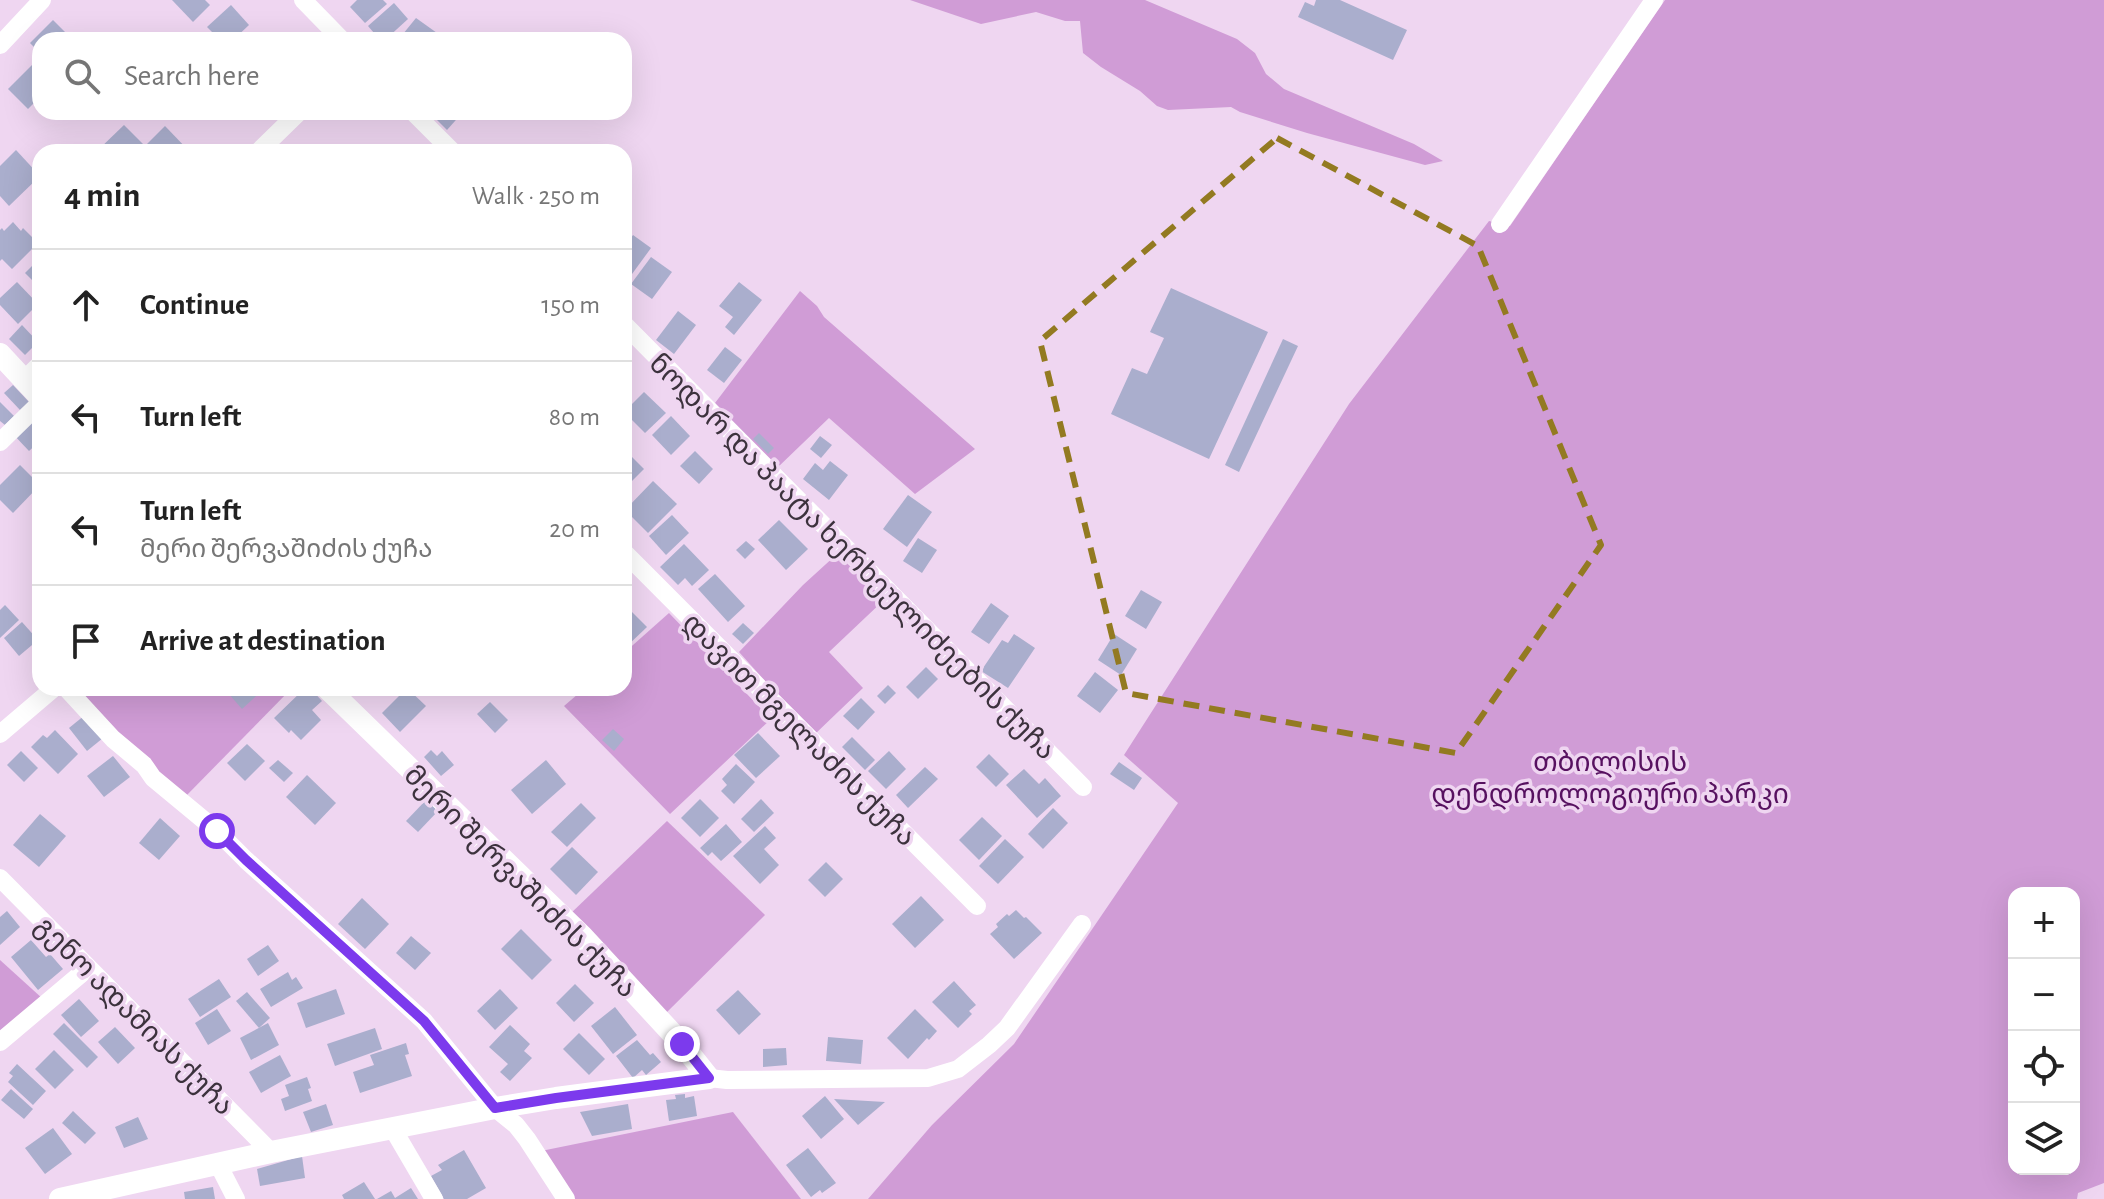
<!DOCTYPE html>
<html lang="en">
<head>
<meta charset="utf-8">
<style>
	body { margin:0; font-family:"Alegreya Sans","Noto Sans Georgian",sans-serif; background:#f2f2f2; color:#222 }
	.controls { position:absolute; right:24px; bottom:24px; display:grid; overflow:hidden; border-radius:16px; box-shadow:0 8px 32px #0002 }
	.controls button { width:72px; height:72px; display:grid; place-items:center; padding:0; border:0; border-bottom:2px solid #e0e0e0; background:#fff; color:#222; font:40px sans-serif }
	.stop { position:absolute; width:24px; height:24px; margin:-18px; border:6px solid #7c3aed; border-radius:50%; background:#fff }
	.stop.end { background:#7c3aed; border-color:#fff; box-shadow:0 2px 8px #0008 }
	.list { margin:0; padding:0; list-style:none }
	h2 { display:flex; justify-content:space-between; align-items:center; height:104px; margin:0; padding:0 32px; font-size:34px }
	h2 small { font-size:26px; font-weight:400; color:#767676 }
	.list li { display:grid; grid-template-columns:52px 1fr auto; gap:24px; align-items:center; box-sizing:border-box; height:112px; padding:0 32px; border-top:2px solid #e0e0e0 }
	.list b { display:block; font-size:30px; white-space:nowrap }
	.list p { margin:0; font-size:26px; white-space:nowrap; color:#767676 }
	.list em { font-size:26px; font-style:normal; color:#767676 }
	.icon { flex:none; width:44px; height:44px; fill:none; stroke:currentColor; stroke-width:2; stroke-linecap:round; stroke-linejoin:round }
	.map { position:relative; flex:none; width:2104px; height:1199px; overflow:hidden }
	.search { position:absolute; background:#fff; box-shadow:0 8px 32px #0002; left:32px; top:32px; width:600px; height:88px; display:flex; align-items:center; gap:20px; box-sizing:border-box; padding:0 28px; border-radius:24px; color:#767676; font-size:30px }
	.panel { position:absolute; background:#fff; box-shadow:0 8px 32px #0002; left:32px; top:144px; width:600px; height:552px; border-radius:24px }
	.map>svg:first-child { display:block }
	.green { fill:#d09cd6; fill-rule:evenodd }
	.building { fill:#aaaecd }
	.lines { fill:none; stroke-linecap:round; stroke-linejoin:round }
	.minor { stroke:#fff; stroke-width:18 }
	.tertiary { stroke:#fff; stroke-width:22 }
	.route { stroke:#7c3aed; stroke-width:10 }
	.marked { fill:none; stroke:#937a21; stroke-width:6; stroke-dasharray:16 10; stroke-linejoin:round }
	.labels { text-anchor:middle; stroke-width:7; stroke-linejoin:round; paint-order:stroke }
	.street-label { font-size:28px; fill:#3c323d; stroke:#efd6f1 }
	.park-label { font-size:28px; fill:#571160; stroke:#efd6f1 }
</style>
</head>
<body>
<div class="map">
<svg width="2104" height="1199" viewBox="0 0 2104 1199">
	<rect width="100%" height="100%" fill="#efd6f1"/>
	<!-- green -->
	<g class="green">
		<polygon points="910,0 1145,0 1237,39 1255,53 1266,74 1284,89 1414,144 1443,161 1425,165 1307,133 1240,112 1231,107 1168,110 1157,106 1140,91 1101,67 1083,53 1080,21 1065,21 1036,12 981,24"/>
		<path d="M1665 0H2104V1183L2078 1193 2077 1199H868L932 1125 1014 1044 1178 803 1124 755 1349 404 1489 221 1510 226ZM2014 893H2074V1169H2014Z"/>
		<polygon points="800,291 817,306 824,317 975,449 915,494 829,418 776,469 715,403"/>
		<polygon points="837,554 885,599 829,652 863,688 814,735 739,652 803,585"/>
		<polygon points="669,613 771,719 670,814 564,706 585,688 624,688 624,653"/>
		<polygon points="75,688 292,688 186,796 140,756"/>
		<polygon points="667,821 765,915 663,1016 569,915"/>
		<polygon points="0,960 43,999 0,1034"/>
		<polygon points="733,1112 801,1199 567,1199 541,1151"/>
	</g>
	<!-- building -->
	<g class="building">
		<polygon points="172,0 205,0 210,5 193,22"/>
		<polygon points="357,0 383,0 387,4 365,23 350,7"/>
		<polygon points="1316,0 1340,0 1407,30 1393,60 1298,17 1305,2 1314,6"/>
		<polygon points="394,3 408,19 385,40 380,40 368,26"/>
		<polygon points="231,5 249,25 233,40 220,40 207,27"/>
		<polygon points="416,18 437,33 432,40 411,40 403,34"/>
		<polygon points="53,20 73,40 40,40 40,53 30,43"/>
		<polygon points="38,59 40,61 40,97 28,109 8,89"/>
		<polygon points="442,112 463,112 447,130 436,119"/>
		<polygon points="124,125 151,152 96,152"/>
		<polygon points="165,126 190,152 155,152 147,144"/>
		<polygon points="16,150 40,176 9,206 0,196 0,166"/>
		<polygon points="13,222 21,231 23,228 38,243 12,269 2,259 0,261 0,230 2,228 4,231"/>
		<polygon points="633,235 651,248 624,285 624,248"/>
		<polygon points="651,257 672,272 652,299 631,284"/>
		<polygon points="40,258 40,288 25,273"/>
		<polygon points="17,282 38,304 18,324 0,305 0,298"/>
		<polygon points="739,282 762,300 734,335 725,327 733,317 719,306"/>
		<polygon points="1171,288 1268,332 1209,459 1111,414 1132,368 1147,374 1164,338 1150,332"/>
		<polygon points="678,311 696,325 674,354 656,340"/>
		<polygon points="22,325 38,342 25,355 9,339"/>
		<polygon points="1283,339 1298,346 1239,472 1225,465"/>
		<polygon points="725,347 742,360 724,383 707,370"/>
		<polygon points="13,385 29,402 20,410 4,393"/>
		<polygon points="644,392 666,413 645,433 624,412"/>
		<polygon points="0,402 14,416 5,425 0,421"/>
		<polygon points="33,414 40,421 40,441 29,451 12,433"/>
		<polygon points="671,416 690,436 671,455 652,435"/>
		<polygon points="759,433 774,448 768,454 753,439"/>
		<polygon points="820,436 832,445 821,458 810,449"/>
		<polygon points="695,451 713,469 699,484 680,466"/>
		<polygon points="630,455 644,469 624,489 624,461"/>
		<polygon points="830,461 848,475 829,500 803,479 815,463 823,470"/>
		<polygon points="20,465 40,485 13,513 0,500 0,485"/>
		<polygon points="653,481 677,504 648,533 625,510"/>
		<polygon points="908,495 932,512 907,547 883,529"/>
		<polygon points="672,515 689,533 666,555 649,536"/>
		<polygon points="779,520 808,549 786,570 758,540"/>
		<polygon points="918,538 937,550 922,573 903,561"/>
		<polygon points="746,541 755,549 745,559 736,550"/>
		<polygon points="684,544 709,570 692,586 685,578 678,585 660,567"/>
		<polygon points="715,574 745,606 728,622 698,589"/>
		<polygon points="1141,590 1162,602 1146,629 1125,616"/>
		<polygon points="991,603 1009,616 989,644 971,632"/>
		<polygon points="5,605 19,620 0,638 0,610"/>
		<polygon points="631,611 647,627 626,647 624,644 624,617"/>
		<polygon points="22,622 38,640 19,656 4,638"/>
		<polygon points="743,623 754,633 743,644 732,634"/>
		<polygon points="1014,634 1035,648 1008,688 981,671 1002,640 1008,643"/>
		<polygon points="1114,634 1137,649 1121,675 1098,660"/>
		<polygon points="926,667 938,679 918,699 906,687"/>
		<polygon points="1095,672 1118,690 1100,713 1077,696"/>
		<polygon points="888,685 896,693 885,704 877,696"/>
		<polygon points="233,688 265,688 242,709 228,693"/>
		<polygon points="305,688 310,688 322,701 312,710 321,720 301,740 291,730 289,733 274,718"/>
		<polygon points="407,688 426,706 400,732 382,713"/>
		<polygon points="861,698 875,712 858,730 843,716"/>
		<polygon points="490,702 508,720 495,733 477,714"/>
		<polygon points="85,715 103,738 87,751 69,728"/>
		<polygon points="613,729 624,739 614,751 602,740"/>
		<polygon points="55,730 78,754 58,774 31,747 43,735 47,738"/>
		<polygon points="758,733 780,756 756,778 734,755"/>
		<polygon points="852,737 875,760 865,770 842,747"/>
		<polygon points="247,744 265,761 245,781 227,763"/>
		<polygon points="431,750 437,756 442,751 454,765 441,776 424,757"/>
		<polygon points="21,751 38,768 24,782 7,765"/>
		<polygon points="889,751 906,769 886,789 868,771"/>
		<polygon points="989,754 1009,774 996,787 976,767"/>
		<polygon points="113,756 130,777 104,797 87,776"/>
		<polygon points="278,760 293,773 284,782 269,768"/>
		<polygon points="546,760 566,784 532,814 511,790"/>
		<polygon points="1119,762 1142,778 1134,790 1110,774"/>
		<polygon points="736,764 755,782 734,804 721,791 727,785 722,779"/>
		<polygon points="925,767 938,779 908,808 896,795"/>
		<polygon points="1024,769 1039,784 1045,778 1061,796 1037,818 1006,785"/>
		<polygon points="307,775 336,803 315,825 286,797"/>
		<polygon points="700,799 719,818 700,837 681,818"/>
		<polygon points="761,799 774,813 754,832 741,819"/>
		<polygon points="426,800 438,811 418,832 406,821"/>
		<polygon points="581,803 596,818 567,847 551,832"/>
		<polygon points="1053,808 1068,823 1043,849 1028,834"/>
		<polygon points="40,814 66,836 39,867 13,845"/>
		<polygon points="982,817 1002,836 979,860 959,840"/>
		<polygon points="160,818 180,836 159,860 139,843"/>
		<polygon points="726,824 742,842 721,861 712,852 708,856 700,848"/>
		<polygon points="765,826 776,838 764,849 779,865 760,884 733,856"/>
		<polygon points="1005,839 1024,857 998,884 979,866"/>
		<polygon points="572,847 598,872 576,895 550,869"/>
		<polygon points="826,862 843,879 825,897 808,880"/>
		<polygon points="921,896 944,920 915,948 892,924"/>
		<polygon points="362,898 389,924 365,949 338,924"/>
		<polygon points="1016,910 1024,918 1026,917 1042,933 1014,959 990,934 998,927 996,924 1007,914 1009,916"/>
		<polygon points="7,911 20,927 0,945 0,917"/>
		<polygon points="521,929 552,960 532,980 501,949"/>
		<polygon points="411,936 431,953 415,970 396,953"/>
		<polygon points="31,940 46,957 50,954 63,969 38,990 11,957"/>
		<polygon points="268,945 279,961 258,976 247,959"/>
		<polygon points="288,972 292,980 296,977 303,988 271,1007 260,989"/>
		<polygon points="219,979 231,997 200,1017 188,999"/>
		<polygon points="954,981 976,1005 969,1011 972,1014 958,1028 932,1002"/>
		<polygon points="575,984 594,1003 574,1022 556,1003"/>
		<polygon points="336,989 345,1014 306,1028 297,1003"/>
		<polygon points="500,989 518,1008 495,1030 477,1011"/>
		<polygon points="738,990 761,1014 739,1035 716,1010"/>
		<polygon points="247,992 270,1018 259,1028 236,1001"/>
		<polygon points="79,999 99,1021 81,1037 61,1015"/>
		<polygon points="615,1007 637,1035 613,1054 591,1026"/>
		<polygon points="217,1009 231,1031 208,1045 195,1023"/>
		<polygon points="915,1009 937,1031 929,1040 927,1038 908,1059 887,1038"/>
		<polygon points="64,1023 98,1057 87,1068 53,1034"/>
		<polygon points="268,1023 279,1045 251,1060 240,1038"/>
		<polygon points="510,1025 530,1044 524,1051 532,1058 510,1081 500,1072 508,1064 489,1047"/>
		<polygon points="115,1027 135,1048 118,1064 98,1042"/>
		<polygon points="375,1028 382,1049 335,1066 327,1044"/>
		<polygon points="579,1033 605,1059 589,1075 563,1049"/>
		<polygon points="828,1037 863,1040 861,1064 826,1061"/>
		<polygon points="637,1040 650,1055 653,1053 661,1062 646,1075 642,1070 633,1078 616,1056"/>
		<polygon points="406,1043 409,1054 405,1055 412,1076 360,1093 353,1072 374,1065 370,1055"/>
		<polygon points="786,1048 787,1065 763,1067 763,1049"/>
		<polygon points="54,1050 74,1070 55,1089 35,1069"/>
		<polygon points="280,1055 291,1076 261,1093 249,1072"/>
		<polygon points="17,1064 46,1091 33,1105 8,1082 13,1076 9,1073"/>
		<polygon points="307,1077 311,1088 308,1089 312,1101 285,1111 281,1099 289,1096 285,1085"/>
		<polygon points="11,1089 33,1109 24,1119 1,1100"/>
		<polygon points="685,1094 685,1098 694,1096 697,1116 669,1121 666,1100 676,1099 675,1095"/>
		<polygon points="825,1096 844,1119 821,1139 802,1116"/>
		<polygon points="834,1099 885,1102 858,1125"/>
		<polygon points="326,1104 333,1125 311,1132 303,1112"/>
		<polygon points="628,1104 632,1129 592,1136 580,1112"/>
		<polygon points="73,1111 96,1133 85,1144 62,1123"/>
		<polygon points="138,1117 148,1139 124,1148 115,1127"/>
		<polygon points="53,1128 72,1154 45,1174 25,1148"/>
		<polygon points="808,1148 836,1183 822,1193 820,1190 811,1197 786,1165"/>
		<polygon points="464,1150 486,1188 467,1199 444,1199 431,1176 442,1170 438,1165"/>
		<polygon points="302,1156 305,1178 260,1186 257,1169"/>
		<polygon points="364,1182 375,1199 344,1199 342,1195"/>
		<polygon points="213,1187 215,1199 185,1199 184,1192"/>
		<polygon points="411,1188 418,1199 377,1199 391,1191 395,1198"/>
	</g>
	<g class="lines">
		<!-- minor -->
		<g class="minor">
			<polyline points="303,0 342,40"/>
			<polyline points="0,45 42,0"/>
			<polyline points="413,112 453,152"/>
			<polyline points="258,152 299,112"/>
			<polyline points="1500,224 1654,0"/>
			<polyline points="624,324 1083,787"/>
			<polyline points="24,380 40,364"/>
			<polyline points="0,442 40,403"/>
			<polyline points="624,552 977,906"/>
			<polyline points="66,688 113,739 144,765 153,778 217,831 246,860 424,1021 495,1108 516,1125 527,1139 566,1199"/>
			<polyline points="0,734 54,688"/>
			<polyline points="0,878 271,1152"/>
			<polyline points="0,1042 88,968"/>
			<polyline points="709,1078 727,1080 928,1078 958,1069 989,1045 1007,1028 1082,924"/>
			<polyline points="393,1129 434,1199"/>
			<polyline points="218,1164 236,1199"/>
		</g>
		<!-- tertiary -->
		<g class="tertiary">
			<polyline points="0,354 40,397"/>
			<polyline points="60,1199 271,1152 495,1108 556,1098 709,1078 682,1044 583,937 327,688"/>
		</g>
	</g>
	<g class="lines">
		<!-- route -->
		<polyline class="route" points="217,831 246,860 424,1021 495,1108 556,1098 709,1078 682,1044"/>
	</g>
	<!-- marked area -->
	<path class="marked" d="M1277 138 1478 246 1601 545 1456 753 1126 693 1040 341Z"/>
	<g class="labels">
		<!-- street labels -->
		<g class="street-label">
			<text transform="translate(853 556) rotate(45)" y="10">ნოდარ და პაატა ხერხეულიძეების ქუჩა</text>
			<text transform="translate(800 729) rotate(45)" y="10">დავით მგელაძის ქუჩა</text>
			<text transform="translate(521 881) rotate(45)" y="10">მერი შერვაშიძის ქუჩა</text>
			<text transform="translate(135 1015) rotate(45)" y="10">გენო ადამიას ქუჩა</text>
		</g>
		<!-- park labels -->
		<g class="park-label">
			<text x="1610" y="771">თბილისის<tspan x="1610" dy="32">დენდროლოგიური პარკი</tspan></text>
		</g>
	</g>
</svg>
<div class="controls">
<button>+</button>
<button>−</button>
<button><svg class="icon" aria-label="locate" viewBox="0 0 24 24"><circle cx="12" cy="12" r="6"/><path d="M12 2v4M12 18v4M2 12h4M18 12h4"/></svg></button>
<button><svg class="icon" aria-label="layers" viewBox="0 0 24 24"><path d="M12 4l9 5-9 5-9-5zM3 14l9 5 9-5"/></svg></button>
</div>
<div class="stop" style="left:217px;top:831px"></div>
<div class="stop end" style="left:682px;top:1044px"></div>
<div class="search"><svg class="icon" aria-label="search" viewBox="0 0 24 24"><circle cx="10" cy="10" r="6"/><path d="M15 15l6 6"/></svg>Search here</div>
<section class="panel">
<h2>4 min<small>Walk · 250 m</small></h2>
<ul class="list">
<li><svg class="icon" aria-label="ahead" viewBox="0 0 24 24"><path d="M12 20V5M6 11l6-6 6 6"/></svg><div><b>Continue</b></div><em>150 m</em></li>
<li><svg class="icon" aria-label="left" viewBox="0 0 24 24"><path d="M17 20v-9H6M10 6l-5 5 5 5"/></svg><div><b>Turn left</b></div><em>80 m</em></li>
<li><svg class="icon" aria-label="left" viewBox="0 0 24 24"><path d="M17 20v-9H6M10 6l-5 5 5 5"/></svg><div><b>Turn left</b><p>მერი შერვაშიძის ქუჩა</p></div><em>20 m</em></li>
<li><svg class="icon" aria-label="arrive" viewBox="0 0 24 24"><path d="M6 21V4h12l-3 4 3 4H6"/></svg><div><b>Arrive at destination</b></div></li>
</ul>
</section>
</div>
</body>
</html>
